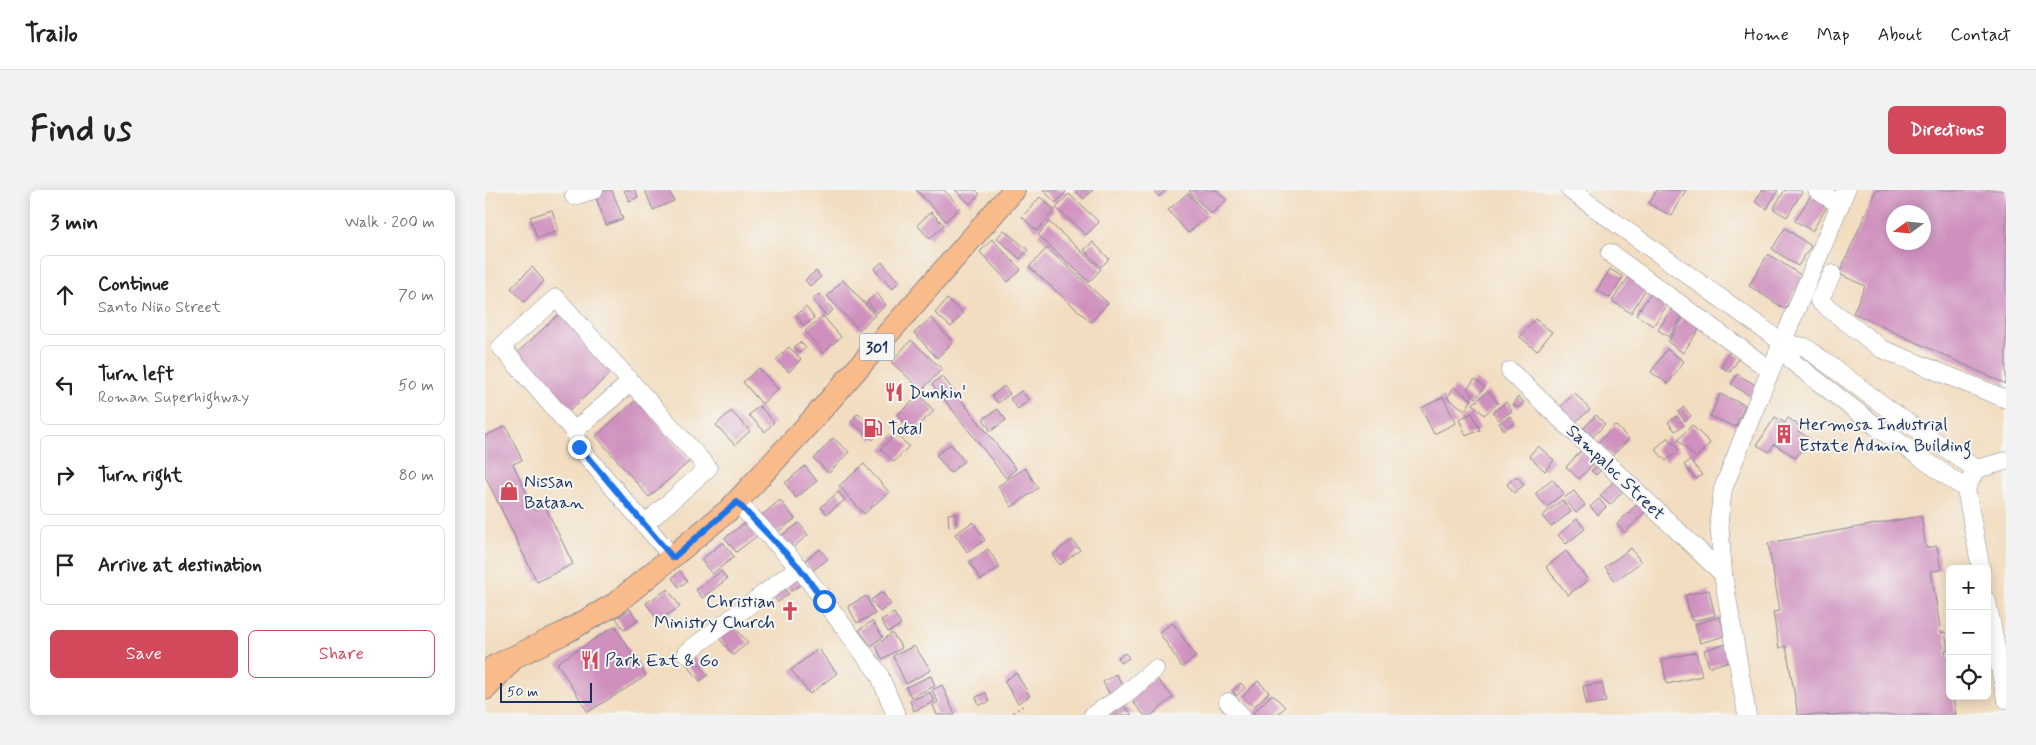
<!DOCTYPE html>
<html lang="en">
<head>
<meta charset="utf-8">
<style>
	body { margin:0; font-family:Mynerve,sans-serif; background:#f2f2f2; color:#222 }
	.controls { position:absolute; right:15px; bottom:15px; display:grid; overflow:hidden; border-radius:8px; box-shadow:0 2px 12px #0003 }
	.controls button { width:45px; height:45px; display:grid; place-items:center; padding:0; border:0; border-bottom:1px solid #e0e0e0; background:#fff; color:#222; font:25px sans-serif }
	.compass { position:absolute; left:1401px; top:15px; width:45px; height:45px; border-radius:50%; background:#fff; box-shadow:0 2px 12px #0003; rotate:255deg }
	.scale { position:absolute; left:15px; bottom:12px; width:92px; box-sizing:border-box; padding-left:5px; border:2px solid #1b2f5e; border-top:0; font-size:14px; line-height:18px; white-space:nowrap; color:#1b2f5e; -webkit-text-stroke:4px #f6f6f2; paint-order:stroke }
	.stop { position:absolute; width:15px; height:15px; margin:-11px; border:4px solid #1a73e8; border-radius:50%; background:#fff }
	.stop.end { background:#1a73e8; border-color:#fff; box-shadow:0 1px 5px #0008 }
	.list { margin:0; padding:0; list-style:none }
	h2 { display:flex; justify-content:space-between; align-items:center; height:65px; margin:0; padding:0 20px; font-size:21px }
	h2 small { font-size:16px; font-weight:400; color:#767676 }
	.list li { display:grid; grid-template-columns:32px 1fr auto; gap:15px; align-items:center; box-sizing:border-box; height:80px; margin:0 10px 10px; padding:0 10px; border:1px solid #e0e0e0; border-radius:8px }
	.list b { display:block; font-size:19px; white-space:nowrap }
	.list p { margin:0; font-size:16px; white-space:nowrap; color:#767676 }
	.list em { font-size:16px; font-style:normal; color:#767676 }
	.actions { display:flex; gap:10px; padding:15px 20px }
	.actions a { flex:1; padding:11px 0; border:1px solid #d1495b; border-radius:8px; text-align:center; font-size:18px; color:#d1495b }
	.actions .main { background:#d1495b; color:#fff }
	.icon { flex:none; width:28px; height:28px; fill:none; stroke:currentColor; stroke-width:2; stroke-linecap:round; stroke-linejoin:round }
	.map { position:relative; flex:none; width:1521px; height:525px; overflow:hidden; border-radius:8px }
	header { display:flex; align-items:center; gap:30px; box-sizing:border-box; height:70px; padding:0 25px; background:#fff; border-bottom:1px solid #e0e0e0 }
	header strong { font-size:24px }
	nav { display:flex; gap:28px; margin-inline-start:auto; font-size:18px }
	.intro { display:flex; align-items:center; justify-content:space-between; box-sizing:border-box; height:120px; padding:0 30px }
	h1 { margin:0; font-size:35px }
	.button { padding:12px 22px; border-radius:8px; background:#d1495b; color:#fff; font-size:18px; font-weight:700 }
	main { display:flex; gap:30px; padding:0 30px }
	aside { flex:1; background:#fff; border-radius:8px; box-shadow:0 2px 12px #0003 }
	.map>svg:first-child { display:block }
	.building { fill:#cf90be; fill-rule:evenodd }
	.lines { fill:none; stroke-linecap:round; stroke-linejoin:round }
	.minor-casing { stroke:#86868f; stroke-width:19 }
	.major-casing { stroke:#86868f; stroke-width:24 }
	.highway-casing { stroke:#86868f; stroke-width:27 }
	.path { stroke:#86868f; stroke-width:2.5; stroke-dasharray:1 4; stroke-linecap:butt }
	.minor { stroke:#fff; stroke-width:18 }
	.major { stroke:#fabb8b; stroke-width:22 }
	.highway { stroke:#fabb8b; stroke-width:25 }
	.route { stroke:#1a73e8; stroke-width:6 }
	.labels { text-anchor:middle; stroke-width:4; stroke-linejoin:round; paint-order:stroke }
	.shield { fill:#f6f6f2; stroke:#5d6b8a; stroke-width:1 }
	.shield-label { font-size:16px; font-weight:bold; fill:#1b2f5e }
	.poi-label { font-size:18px; fill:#1b2f5e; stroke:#f6f6f2; text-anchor:start }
	.street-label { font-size:18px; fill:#1b2f5e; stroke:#f6f6f2 }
</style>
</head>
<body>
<header>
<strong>Trailo</strong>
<nav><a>Home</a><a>Map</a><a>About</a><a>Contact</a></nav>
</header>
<div class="intro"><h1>Find us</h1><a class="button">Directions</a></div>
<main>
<aside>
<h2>3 min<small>Walk · 200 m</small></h2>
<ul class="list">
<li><svg class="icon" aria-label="ahead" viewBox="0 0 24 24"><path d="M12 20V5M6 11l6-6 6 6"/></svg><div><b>Continue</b><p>Santo Niño Street</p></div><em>70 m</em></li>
<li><svg class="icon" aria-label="left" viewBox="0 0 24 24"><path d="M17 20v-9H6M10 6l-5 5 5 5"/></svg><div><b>Turn left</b><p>Roman Superhighway</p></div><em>50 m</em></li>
<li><svg class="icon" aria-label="right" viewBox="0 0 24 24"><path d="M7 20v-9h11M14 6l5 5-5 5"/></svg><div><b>Turn right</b></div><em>80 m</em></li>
<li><svg class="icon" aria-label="arrive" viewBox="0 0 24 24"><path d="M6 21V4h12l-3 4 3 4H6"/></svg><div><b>Arrive at destination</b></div></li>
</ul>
<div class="actions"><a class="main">Save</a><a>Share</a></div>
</aside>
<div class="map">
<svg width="1521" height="525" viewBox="0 0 1521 525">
	<rect width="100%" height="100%" fill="#f6f6f2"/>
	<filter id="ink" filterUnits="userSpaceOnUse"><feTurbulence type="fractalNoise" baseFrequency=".02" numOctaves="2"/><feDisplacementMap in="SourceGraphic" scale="10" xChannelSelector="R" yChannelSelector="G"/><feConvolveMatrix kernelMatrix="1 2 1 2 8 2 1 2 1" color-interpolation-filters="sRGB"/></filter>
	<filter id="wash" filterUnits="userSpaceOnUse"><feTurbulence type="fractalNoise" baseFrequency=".0096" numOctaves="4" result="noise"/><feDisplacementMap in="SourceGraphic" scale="20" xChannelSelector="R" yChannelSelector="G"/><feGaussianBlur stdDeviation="1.12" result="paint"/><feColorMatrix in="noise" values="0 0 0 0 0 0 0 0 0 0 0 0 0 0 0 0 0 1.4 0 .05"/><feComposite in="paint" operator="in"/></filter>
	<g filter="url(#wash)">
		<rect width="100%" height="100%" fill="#f2ddc0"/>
		<g id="blocks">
			<!-- building -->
			<g class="building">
				<polygon points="123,0 127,0 138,29 121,35 110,5"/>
				<polygon points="139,0 150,0 153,7 144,11"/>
				<polygon points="160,0 184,0 189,11 168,20"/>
				<polygon points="431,0 459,0 475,17 461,31"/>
				<polygon points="470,0 491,0 495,4 485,14"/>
				<polygon points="558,0 579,0 581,2 571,13"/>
				<polygon points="589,0 608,0 599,9"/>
				<polygon points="668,0 681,0 674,7"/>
				<polygon points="706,0 732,0 741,10 726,24 704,1"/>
				<polygon points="1172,0 1201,0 1187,26 1164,14"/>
				<polygon points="1277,0 1293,0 1282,19 1270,12"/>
				<polygon points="1300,0 1315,0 1317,2 1302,27 1288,19"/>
				<path d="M1391 0H1521V194L1368 123 1380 96 1354 84ZM1408 22H1438V52H1408Z"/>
				<polygon points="703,3 723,26 703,43 683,20"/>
				<polygon points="584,4 614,32 601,45 571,18"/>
				<polygon points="1326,5 1343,15 1327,41 1310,31"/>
				<polygon points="555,7 570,20 552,41 537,27"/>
				<polygon points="67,20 74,41 52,48 45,27"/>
				<polygon points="446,22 459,35 445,49 432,35"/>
				<polygon points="564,32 616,79 604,92 553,45"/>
				<polygon points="1300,38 1326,56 1313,76 1287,59"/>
				<polygon points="519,40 543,60 535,69 512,48"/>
				<polygon points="507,49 536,80 523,92 495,62"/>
				<polygon points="608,52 624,69 616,77 599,60"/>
				<polygon points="562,58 623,113 606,132 544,77"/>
				<polygon points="1283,64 1319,87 1300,119 1264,96"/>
				<polygon points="397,72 414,92 407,99 389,79"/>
				<polygon points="47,77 59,91 39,112 26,98"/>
				<polygon points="1125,79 1138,87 1125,108 1112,100"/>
				<polygon points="331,81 336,87 325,96 320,90"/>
				<polygon points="1145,85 1163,96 1146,123 1127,111"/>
				<polygon points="358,90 390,125 374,140 342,106"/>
				<polygon points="1168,100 1185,111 1168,136 1151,125"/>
				<polygon points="392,103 401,115 391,123 382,112"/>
				<polygon points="334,104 348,120 341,126 327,110"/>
				<polygon points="462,109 478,123 466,137 450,123"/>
				<polygon points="1189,115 1200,122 1184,147 1173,140"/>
				<polygon points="321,117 329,128 319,136 311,125"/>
				<polygon points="1202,122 1218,133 1198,163 1183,152"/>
				<polygon points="75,123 128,181 83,222 31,164"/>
				<polygon points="338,126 356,147 338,163 320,141"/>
				<polygon points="446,128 468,152 452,168 429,143"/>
				<polygon points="1050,129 1067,142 1052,161 1035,147"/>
				<polygon points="426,150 457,179 437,200 406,172"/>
				<polygon points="315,152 321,158 314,163 309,157"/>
				<polygon points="304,157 316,169 304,182 291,170"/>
				<polygon points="1182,159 1199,171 1183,194 1166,182"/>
				<polygon points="1245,161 1255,167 1245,182 1236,177"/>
				<polygon points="274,178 293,199 277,214 258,192"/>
				<polygon points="1252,184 1272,196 1265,206 1246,194"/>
				<polygon points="457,186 531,279 521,288 447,194"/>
				<polygon points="990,189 1000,197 991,208 982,199"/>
				<polygon points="519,196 525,204 513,213 507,206"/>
				<polygon points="969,197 987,210 980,220 962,208"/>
				<polygon points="536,201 544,210 533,219 525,209"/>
				<polygon points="1003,201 1013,213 999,225 988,214"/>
				<polygon points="1090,203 1105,220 1089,233 1075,217"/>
				<polygon points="1235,204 1260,215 1251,237 1225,226"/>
				<polygon points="435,205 449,221 427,241 412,225"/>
				<polygon points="958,207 971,233 949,244 936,218"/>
				<polygon points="1033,207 1039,212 1033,218 1028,214"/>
				<polygon points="152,209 205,271 164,307 111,246"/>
				<polygon points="1021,212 1027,221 1014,230 1008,222"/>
				<polygon points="274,216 289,232 280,242 264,225"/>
				<polygon points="1199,217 1206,226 1200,231 1193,222"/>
				<polygon points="513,219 521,230 506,241 498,229"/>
				<polygon points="246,221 265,241 250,255 231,235"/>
				<polygon points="373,223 395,241 388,250 366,232"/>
				<polygon points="987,223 995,240 981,246 974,229"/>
				<polygon points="1111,225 1120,234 1108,247 1099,238"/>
				<polygon points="1025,226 1030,233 1019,240 1014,233"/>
				<polygon points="1192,226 1199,235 1190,241 1183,232"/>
				<polygon points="1290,227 1300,233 1303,228 1316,237 1313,241 1324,248 1311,268 1289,254 1284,262 1272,255"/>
				<polygon points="1130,235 1144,249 1127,266 1113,253"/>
				<polygon points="1207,235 1225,253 1211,268 1193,250"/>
				<polygon points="21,236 37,270 28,274 50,321 60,316 88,374 52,392 0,286 0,246"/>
				<polygon points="410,244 424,256 409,272 396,259"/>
				<polygon points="1183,247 1194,260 1181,271 1170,259"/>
				<polygon points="348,248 364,262 344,283 329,269"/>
				<polygon points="466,254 479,271 465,283 451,265"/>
				<polygon points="1053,256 1069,270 1060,281 1044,266"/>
				<polygon points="1096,261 1109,273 1094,289 1081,277"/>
				<polygon points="1205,270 1217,285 1211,289 1199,275"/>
				<polygon points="1113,273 1118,278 1111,285 1106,281"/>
				<polygon points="379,274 404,302 379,324 354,296"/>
				<polygon points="320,276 332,291 311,308 300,293"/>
				<polygon points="540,278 553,298 527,317 513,296"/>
				<polygon points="1032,286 1039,295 1029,303 1022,294"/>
				<polygon points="1067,289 1079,303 1062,317 1050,304"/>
				<polygon points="1129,291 1139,300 1125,315 1115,306"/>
				<polygon points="1089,301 1100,315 1091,323 1079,308"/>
				<polygon points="353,302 360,310 342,324 336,317"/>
				<polygon points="1114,309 1121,317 1113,325 1105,317"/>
				<polygon points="295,310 310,329 290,344 276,326"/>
				<polygon points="1077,310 1086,322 1066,337 1057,326"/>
				<polygon points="1154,312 1162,320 1140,343 1132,334"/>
				<polygon points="471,323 471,336 464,337 463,324"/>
				<polygon points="1436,326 1441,358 1452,356 1456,380 1446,381 1456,443 1460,442 1463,460 1460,460 1465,488 1465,506 1468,506 1471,525 1313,525 1301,456 1294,458 1288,422 1295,421 1283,353"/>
				<polygon points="1092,329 1100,339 1081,354 1073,345"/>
				<polygon points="261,332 272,346 251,362 240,348"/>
				<polygon points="488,332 500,350 482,362 470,344"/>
				<polygon points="314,333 323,345 306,359 296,346"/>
				<polygon points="587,350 595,360 575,375 567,365"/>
				<polygon points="238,352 249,367 227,384 216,370"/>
				<polygon points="1146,358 1156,372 1130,391 1120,377"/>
				<polygon points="335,359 343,369 327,381 319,371"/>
				<polygon points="503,359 515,377 496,390 484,372"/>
				<polygon points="1081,361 1103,390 1083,405 1061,377"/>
				<polygon points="195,381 202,391 194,397 187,388"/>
				<polygon points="236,381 242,389 217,408 211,400"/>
				<polygon points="312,387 317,394 306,401 301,394"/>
				<polygon points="298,397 304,404 293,412 287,405"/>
				<polygon points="183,399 195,417 173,431 161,413"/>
				<polygon points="1224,400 1230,426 1207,431 1200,405"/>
				<polygon points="397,402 406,414 395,422 386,410"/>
				<polygon points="381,406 390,424 372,433 363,416"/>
				<polygon points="145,419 153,431 139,440 131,428"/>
				<polygon points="409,423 416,435 403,442 396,430"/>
				<polygon points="1235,427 1240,446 1215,453 1210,434"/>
				<polygon points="387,431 398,447 386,456 374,440"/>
				<polygon points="688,433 711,467 697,477 674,442"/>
				<polygon points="248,435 263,453 248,465 233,447"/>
				<polygon points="130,436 161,486 103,522 72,473"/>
				<polygon points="407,443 417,458 397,469 391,456"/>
				<polygon points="1241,454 1246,471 1224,477 1219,460"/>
				<polygon points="429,456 446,480 421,494 408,466"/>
				<polygon points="333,459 352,483 325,504 306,480"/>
				<polygon points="205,462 223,485 215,491 197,468"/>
				<polygon points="1211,462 1217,486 1182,494 1177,470"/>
				<polygon points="640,463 644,468 636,473 633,467"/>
				<polygon points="531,483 545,506 533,513 519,491"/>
				<polygon points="631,484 640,499 626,507 618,492"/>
				<polygon points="446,486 450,496 426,507 421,497"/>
				<polygon points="670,487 688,507 667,525 659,525 645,508"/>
				<polygon points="773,491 784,502 769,517 758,506"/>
				<polygon points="756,493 760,498 751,506 747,501"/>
				<polygon points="1117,493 1121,512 1101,515 1098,496"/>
				<polygon points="457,495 470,525 452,525 448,515 453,512 447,500"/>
				<polygon points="445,502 449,512 429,521 425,511"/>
				<polygon points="501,503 504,512 494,515 491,507"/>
				<polygon points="787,504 800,517 792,525 770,525 768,523"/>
				<polygon points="637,514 647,525 625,525"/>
			</g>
		</g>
	</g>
	<g filter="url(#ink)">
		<use href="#blocks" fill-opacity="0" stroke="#86868f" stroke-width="1"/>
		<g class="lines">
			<!-- minor casing -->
			<g class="minor-casing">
				<g id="minor">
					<polyline points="1085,0 1298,153 1320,157 1406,221 1491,279"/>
					<polyline points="1332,0 1355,15"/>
					<polyline points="89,6 109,0"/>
					<polyline points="1125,63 1285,180"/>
					<polyline points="1347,84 1334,111 1397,159 1521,209"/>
					<polyline points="1298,153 1308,172 1392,237 1481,299"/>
					<polyline points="1025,181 1238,384"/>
					<polyline points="89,241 146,192"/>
					<polyline points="252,312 314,377 394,484 411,525"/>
					<polyline points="160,334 223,278 71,108 16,157 89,241 94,257 188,368"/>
					<polyline points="1496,379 1481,299 1491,279 1521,271"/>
					<polyline points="1502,411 1521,509"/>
					<polyline points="201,463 314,377"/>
					<polyline points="743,512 756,525"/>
					<polyline points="608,525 638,506 670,479"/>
					<polyline points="1262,525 1238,384 1234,329 1238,299 1269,220 1361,0"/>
				</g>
			</g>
			<!-- major casing -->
			<g class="major-casing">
				<polyline id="major" points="8,477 79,443 130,414 245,319 329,228 529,0"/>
			</g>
			<!-- highway casing -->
			<g class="highway-casing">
				<polyline id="highway" points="0,497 25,470"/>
			</g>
			<!-- path -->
			<polyline class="path" points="524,525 539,515"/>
			<!-- minor -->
			<use href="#minor" class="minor"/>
			<!-- major -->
			<use href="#major" class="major"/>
			<!-- highway -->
			<use href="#highway" class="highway"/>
		</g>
	</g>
	<g class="lines" filter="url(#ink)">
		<!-- route -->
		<polyline class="route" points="94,257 188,368 252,312 314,377 339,411"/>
	</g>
	<!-- icons -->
	<defs>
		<g id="restaurant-bare" transform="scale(1.5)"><path d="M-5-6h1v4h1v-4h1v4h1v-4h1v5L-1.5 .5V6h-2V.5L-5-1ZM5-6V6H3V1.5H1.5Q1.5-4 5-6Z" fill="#d1495b" stroke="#f6f6f2" stroke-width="2.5" paint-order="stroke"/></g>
		<g id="fuel-bare" transform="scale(1.5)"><path d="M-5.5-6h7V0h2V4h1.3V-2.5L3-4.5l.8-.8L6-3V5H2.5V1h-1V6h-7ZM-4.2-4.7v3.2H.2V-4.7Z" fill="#d1495b" stroke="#f6f6f2" stroke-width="2.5" paint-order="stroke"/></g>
		<g id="building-bare" transform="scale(1.5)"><path d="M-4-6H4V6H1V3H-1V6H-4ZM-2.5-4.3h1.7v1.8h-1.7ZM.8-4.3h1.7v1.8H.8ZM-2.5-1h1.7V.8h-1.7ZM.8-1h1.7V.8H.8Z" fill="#d1495b" stroke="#f6f6f2" stroke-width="2.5" paint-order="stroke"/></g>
		<g id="shop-bare" transform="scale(1.5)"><path d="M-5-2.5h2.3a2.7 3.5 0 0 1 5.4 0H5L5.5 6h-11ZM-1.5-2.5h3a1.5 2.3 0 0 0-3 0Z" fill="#d1495b" stroke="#f6f6f2" stroke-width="2.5" paint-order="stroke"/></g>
		<g id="church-bare" transform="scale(1.5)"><path d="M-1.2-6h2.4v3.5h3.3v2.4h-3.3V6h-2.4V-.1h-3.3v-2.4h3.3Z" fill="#d1495b" stroke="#f6f6f2" stroke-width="2.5" paint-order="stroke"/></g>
	</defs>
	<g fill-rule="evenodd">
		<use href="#restaurant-bare" x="409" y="202"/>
		<use href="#fuel-bare" x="388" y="238"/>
		<use href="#building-bare" x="1299" y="244"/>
		<use href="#shop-bare" x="24" y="301"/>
		<use href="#church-bare" x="305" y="421"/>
		<use href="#restaurant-bare" x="105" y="470"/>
	</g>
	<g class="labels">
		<!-- shield labels -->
		<rect class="shield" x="374.5" y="143.5" width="35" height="27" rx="4"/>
		<g class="shield-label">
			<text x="392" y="163">301</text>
		</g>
		<!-- poi labels -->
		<g class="poi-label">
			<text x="424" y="208">Dunkin'</text>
			<text x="1314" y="240">Hermosa Industrial<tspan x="1314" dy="21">Estate Admin Building</tspan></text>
			<text x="403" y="244">Total</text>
			<text x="39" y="297">Nissan<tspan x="39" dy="21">Bataan</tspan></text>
			<text x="290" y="417" text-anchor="end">Christian<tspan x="290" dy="21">Ministry Church</tspan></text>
			<text x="120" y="476">Park Eat &amp; Go</text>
		</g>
		<!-- street labels -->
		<g class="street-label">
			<text transform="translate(1131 282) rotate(44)" y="6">Sampaloc Street</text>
		</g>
	</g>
</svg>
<div class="controls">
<button>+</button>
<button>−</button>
<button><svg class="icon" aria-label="locate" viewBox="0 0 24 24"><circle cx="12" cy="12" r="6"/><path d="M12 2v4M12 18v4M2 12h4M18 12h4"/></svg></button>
</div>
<svg class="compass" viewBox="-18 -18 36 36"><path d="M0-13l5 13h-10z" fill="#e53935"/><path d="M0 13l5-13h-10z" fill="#767676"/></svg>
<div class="scale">50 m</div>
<div class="stop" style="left:339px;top:411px"></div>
<div class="stop end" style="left:94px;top:257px"></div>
</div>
</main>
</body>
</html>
